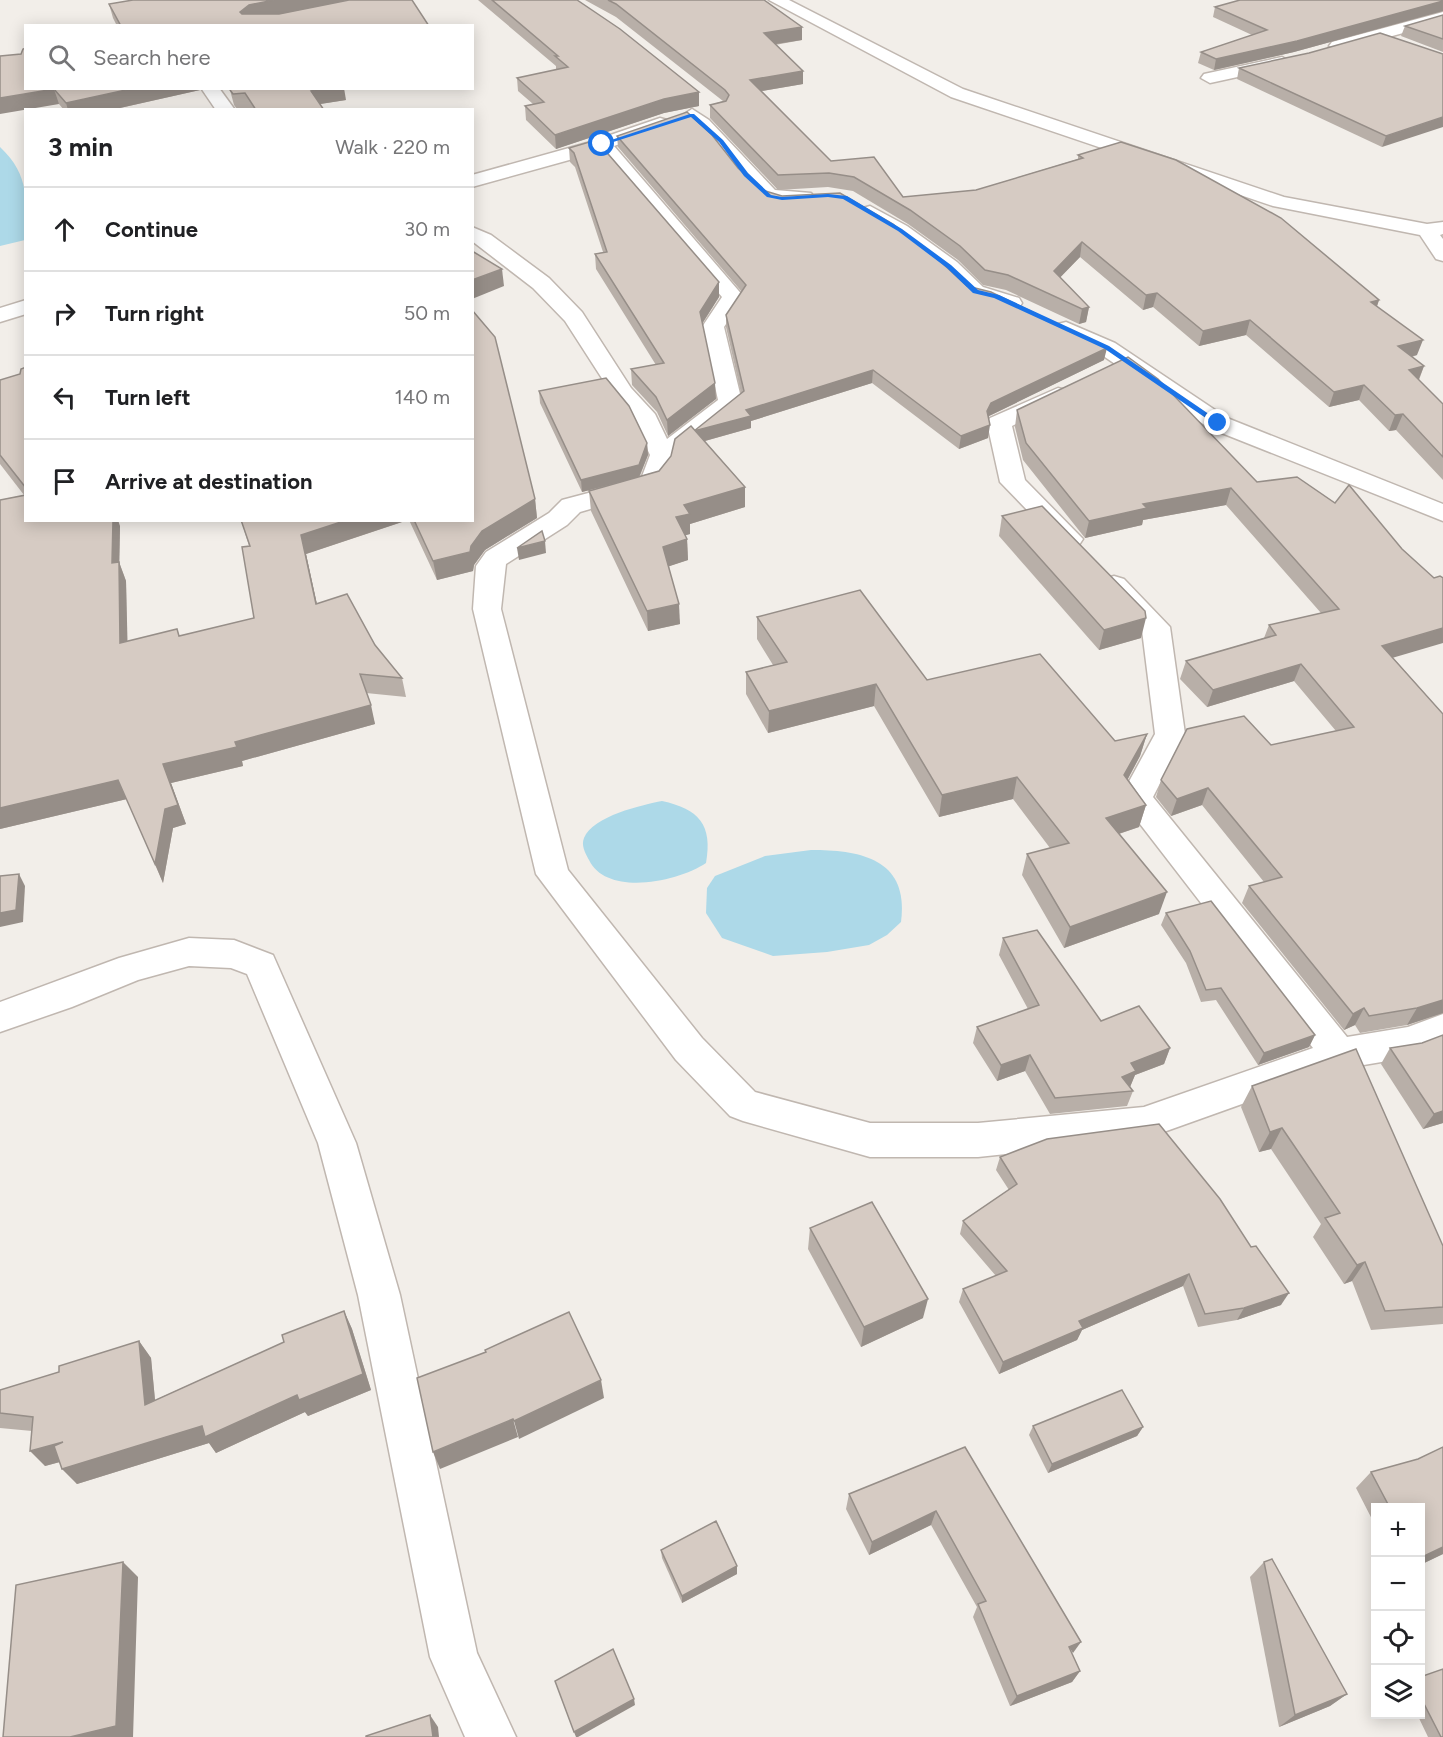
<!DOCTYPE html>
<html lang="en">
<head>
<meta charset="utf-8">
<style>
	body { margin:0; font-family:Figtree,sans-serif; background:#f2f2f2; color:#202124 }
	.controls { position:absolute; right:18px; bottom:18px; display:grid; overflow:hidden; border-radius:0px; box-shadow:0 3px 15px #0003 }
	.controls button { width:54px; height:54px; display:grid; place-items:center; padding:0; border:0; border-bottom:2px solid #e0e0e0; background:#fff; color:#202124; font:30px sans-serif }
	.stop { position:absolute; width:18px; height:18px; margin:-14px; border:4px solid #1a73e8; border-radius:50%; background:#fff }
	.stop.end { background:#1a73e8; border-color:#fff; box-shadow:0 2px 6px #0008 }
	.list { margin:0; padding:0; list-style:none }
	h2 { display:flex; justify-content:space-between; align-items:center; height:78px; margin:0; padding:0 24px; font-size:26px }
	h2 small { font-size:20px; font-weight:400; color:#757577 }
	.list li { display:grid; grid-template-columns:39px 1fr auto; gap:18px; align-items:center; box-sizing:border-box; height:84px; padding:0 24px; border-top:2px solid #e0e0e0 }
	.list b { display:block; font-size:22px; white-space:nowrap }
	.list em { font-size:20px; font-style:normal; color:#757577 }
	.icon { flex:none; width:33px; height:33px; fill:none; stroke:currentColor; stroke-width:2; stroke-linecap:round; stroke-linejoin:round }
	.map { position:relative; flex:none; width:1443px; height:1737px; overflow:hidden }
	.search { position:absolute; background:#fff; box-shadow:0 3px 15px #0003; left:24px; top:24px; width:450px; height:66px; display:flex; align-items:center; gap:15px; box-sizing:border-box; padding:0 21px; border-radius:0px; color:#757577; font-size:22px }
	.panel { position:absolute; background:#fff; box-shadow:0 3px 15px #0003; left:24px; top:108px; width:450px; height:414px; border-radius:0px }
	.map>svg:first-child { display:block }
	.water { fill:#add9e8 }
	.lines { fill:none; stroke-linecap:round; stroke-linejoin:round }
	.minor-casing { stroke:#c0b7b0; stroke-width:3 }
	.minor { fill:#fff; fill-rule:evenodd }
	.wall { fill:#b8afa8 }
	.shaded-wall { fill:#968e88 }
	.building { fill:#d6cbc3; stroke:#968e88; stroke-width:1.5 }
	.route { fill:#1a73e8 }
</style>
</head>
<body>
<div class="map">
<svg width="1443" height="1737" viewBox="0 0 1443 1737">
	<rect width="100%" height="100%" fill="#f2eee9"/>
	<!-- water -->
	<g class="water">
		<path d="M0 147C31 176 26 202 25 240L0 246Z"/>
		<path d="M662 801C699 809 713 825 706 863 678 882 607 897 589 860 585 853 581 845 584 838 593 816 642 805 662 801Z"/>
		<path d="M811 850C863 850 909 860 901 922L887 935 869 945 827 952 773 956 722 938 706 913 707 888 715 876 765 856Z"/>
	</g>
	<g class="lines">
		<!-- minor casing -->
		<g class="minor-casing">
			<g id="minor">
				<polygon points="769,0 789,0 963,89 1284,197 1427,224 1443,222 1443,234 1440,235 1443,239 1443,261 1436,259 1420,235 1273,206 951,97"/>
				<polygon points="1443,12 1443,22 1338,51 1329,46 1332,42"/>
				<polygon points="1282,57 1291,62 1288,66 1210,83 1201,78 1204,74"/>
				<polygon points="201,88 219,88 235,110 216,110"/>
				<polygon points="692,109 709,120 775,190 811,193 814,197 811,201 763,200 686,119 683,115"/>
				<polygon points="660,118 667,120 669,124 667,128 614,146 744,297 724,327 742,402 674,458 670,475 659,489 580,512 567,525 506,564 501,609 568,870 702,1038 755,1092 870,1123 978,1123 1144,1107 1313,1048 1120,798 1155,734 1142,630 1100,585 1104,579 1114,576 1124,579 1170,627 1185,734 1153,797 1347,1037 1408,1027 1443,1014 1443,1045 1411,1057 1340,1069 1144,1139 978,1157 870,1157 743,1121 730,1116 676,1060 536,874 473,609 476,566 486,552 549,513 562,500 641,479 650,455 632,417 614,397 565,321 533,288 472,241 472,227 491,235 549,278 582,312 631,388 655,414 667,439 718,400 702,327 722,297 598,152 472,187 472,175 587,143"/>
				<polygon points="870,206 907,226 957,262 983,287 1019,298 1022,303 1019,308 1011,310 967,297 941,272 893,234 863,216 860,212 863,208"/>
				<polygon points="26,300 26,314 0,322 0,308"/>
				<polygon points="1066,322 1115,343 1227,418 1443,504 1443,521 1209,428 1099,353 1058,334 1055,329 1058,324"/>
				<polygon points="1058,388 1066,390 1070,395 1066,400 1012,426 1025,480 1083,539 1079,545 1070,547 1061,545 1000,482 987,423 990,418"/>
				<polygon points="189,938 234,940 273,955 356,1143 400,1295 477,1653 516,1737 465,1737 430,1657 358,1295 318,1143 247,974 231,968 189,966 138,980 72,1007 0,1032 0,1002 119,958"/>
			</g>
		</g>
		<!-- minor -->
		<use href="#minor" class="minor"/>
	</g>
	<!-- wall -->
	<g class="wall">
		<polygon points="478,0 577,0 699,106 664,113 556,149 526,120 525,106 533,104 518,91 517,78 556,70 556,66"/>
		<polygon points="585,0 764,0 802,40 775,45 803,71 803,84 762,91 831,161 903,197 976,190 1078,159 1078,155 1379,300 1377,306 1417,355 1412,357 1424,366 1419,380 1443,404 1443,480 1396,430 1389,431 1359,400 1329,407 1246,335 1199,346 1153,307 1143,310 1080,257 1060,277 1089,307 1086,322 1079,324 1006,290 983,285 958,260 908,224 853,191 828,187 778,190 710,118 710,105 723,101 616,17"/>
		<polygon points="1443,0 1443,11 1294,52 1214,70 1198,63 1201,52 1252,35 1213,17 1215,7"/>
		<polygon points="109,4 429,26 117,26 113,18"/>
		<polygon points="1443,15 1443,52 1401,36 1405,26"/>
		<polygon points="1443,54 1382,147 1237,79 1239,68"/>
		<polygon points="0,56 200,90 111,110 64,110 59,104"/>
		<polygon points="230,90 346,100 320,104 324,110 250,110 249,108 237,109 234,105"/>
		<polygon points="617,136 738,168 762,190 967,286 1104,360 989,416 988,438 959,449 872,383 751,421 751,428 705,441 745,487 745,507 690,524 690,534 685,535 687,539 688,560 669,566 680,624 648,631 591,511 589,491 598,488 582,492 540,403 539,391 647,443 648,455 640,476 659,471 695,431 741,393 726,327 726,315 742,292 618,147"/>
		<polygon points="569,148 719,282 719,297 702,324 716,399 668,436 657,412 632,385 631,369 656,365 596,269 595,254 603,252 575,167 570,162"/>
		<polygon points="1128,357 1443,714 1443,1013 1407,1025 1360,1033 1355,1025 1344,1030 1242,903 1249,886 1264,882 1202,805 1171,816 1156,797 1161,780 1271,745 1336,731 1294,681 1207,707 1180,679 1186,661 1264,638 1269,625 1321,613 1226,505 1143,520 1142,525 1085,538 1023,460 1015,427 1017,410"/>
		<polygon points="26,367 26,520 120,526 119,562 126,581 127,641 179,636 254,618 249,546 241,520 408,520 306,554 317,604 375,645 402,678 406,697 366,693 375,724 242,761 243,766 171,783 186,824 173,828 163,883 127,799 0,829 0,500 24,495 0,464 0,380 20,374"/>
		<polygon points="535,499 537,518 485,550 474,565 473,571 437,580 409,520 472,520"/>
		<polygon points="1002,516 1141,638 1099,650 999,536"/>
		<polygon points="757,617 927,680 1115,741 1147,734 1140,756 1128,779 1146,805 1139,827 1119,834 1159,914 1064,948 1022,875 1027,854 1050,848 1013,799 939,817 874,706 768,733 746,694 746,672 773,665 757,639"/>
		<polygon points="1166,913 1315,1035 1309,1047 1258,1065 1216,1000 1201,1002 1186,963 1161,925"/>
		<polygon points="1003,938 1101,1021 1170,1048 1164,1064 1135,1075 1130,1087 1133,1091 1127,1106 1050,1114 1025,1071 997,1081 973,1043 977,1027 1028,1009 999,955"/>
		<polygon points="1422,1043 1443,1123 1423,1129 1381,1064 1390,1048"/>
		<polygon points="1252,1086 1443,1246 1443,1324 1371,1330 1352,1281 1344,1284 1313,1237 1321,1224 1271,1149 1259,1152 1241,1107"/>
		<polygon points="1000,1157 1281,1305 1237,1320 1198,1327 1183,1286 1082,1330 1077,1340 999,1374 959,1302 963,1289 996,1276 960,1234 963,1221 1009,1190 996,1170"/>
		<polygon points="810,1228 923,1318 861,1347 808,1249"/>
		<polygon points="344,1311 352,1329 371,1390 308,1416 305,1412 216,1453 209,1443 77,1484 60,1462 45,1466 32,1431 0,1428 0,1390 59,1372 139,1341 151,1358 155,1400 284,1342"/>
		<polygon points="1033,1426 1143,1427 1137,1436 1048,1473 1029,1435"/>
		<polygon points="965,1447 1072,1654 1080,1671 1072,1682 1010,1706 973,1617 977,1607 931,1525 869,1555 846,1509 849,1494"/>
		<polygon points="1443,1447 1443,1554 1420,1565 1420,1508 1376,1508 1376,1527 1356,1488 1371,1472 1418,1459"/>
		<polygon points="661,1550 737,1574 682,1603 662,1558"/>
		<polygon points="1264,1562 1347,1694 1330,1706 1279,1727 1250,1577"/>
		<polygon points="1420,1677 1443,1737 1428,1737 1417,1714 1420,1714"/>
	</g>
	<!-- shaded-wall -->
	<g class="shaded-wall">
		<polygon points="274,0 348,0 243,26 240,12 249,5"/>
		<polygon points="1443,1 1443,11 1294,52 1214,70 1216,59"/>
		<polygon points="802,27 802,40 763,46 764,33"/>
		<polygon points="803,71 803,84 750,93 750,80"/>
		<polygon points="135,88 200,88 200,90 111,110 68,110 66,103"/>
		<polygon points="322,88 344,88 346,100 314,105 311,91"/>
		<polygon points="54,89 59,104 0,114 0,98"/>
		<polygon points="699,92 699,106 664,113 556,149 555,135 664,99"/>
		<polygon points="1443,117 1443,127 1382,147 1386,136"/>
		<polygon points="1082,242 1080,257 1052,286 1054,271"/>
		<polygon points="502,269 504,286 472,299 472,280"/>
		<polygon points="719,282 719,297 700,327 700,312"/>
		<polygon points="1157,293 1153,307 1143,310 1146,295"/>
		<polygon points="1379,300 1374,315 1371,302"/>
		<polygon points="1089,307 1086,322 1079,324 1082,309"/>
		<polygon points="1250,320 1246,335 1199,346 1203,331"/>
		<polygon points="1423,340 1417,355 1392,361 1398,346"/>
		<polygon points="1107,348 1104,360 989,416 985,423 987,411 991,403"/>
		<polygon points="1424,366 1418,381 1409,370"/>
		<polygon points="873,370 872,383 751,421 751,428 694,444 694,431 746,410"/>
		<polygon points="715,383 716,399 668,436 667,420"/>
		<polygon points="1364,385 1359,400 1329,407 1334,392"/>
		<polygon points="1403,414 1396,430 1389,431 1395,415"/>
		<polygon points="990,425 988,438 959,449 961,436"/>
		<polygon points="647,443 648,455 639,477 582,492 581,480"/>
		<polygon points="745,487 745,507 690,524 690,534 676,538 676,517 684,505"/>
		<polygon points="1231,488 1226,505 1143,520 1142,525 1085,538 1089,521 1143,504"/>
		<polygon points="535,499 537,518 485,550 474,565 473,571 437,580 433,561 471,546 482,531"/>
		<polygon points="113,520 118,520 120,526 119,582 112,563"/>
		<polygon points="347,520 408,520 306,554 321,623 316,604 301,535"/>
		<polygon points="687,539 688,560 664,568 663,547"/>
		<polygon points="545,541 546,553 519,560 517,548"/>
		<polygon points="119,562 126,581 128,662 120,643"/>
		<polygon points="679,604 680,624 648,631 647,611"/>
		<polygon points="1146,618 1141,638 1099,650 1104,630"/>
		<polygon points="1443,628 1443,643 1375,663 1382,646"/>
		<polygon points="1301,664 1294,681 1207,707 1213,690"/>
		<polygon points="876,684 874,706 768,733 769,711"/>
		<polygon points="371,705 375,724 242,761 243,766 171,783 186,824 173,828 163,883 155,864 163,764 235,742"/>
		<polygon points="1147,734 1140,756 1118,797 1124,775"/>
		<polygon points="1017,777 1013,799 939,817 942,795"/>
		<polygon points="118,780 127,799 0,829 0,808"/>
		<polygon points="1208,788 1202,805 1171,816 1177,799"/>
		<polygon points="1146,805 1139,827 1100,840 1106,818"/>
		<polygon points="19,874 25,886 23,922 0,927 0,913"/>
		<polygon points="1167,892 1159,914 1064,948 1070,927"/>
		<polygon points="1443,1000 1443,1013 1407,1025 1417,1008"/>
		<polygon points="1364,1008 1355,1025 1344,1030 1353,1014"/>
		<polygon points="1315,1035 1309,1047 1258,1065 1264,1053"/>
		<polygon points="1170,1048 1164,1064 1135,1075 1130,1087 1122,1077 1131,1063"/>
		<polygon points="1030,1055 1025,1071 997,1081 1001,1065"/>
		<polygon points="1443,1111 1443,1123 1423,1129 1434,1114"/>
		<polygon points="1282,1128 1271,1149 1259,1152 1270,1132"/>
		<polygon points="1365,1262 1352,1281 1344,1284 1357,1265"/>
		<polygon points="1189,1274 1183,1286 1082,1330 1077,1340 999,1374 1003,1362 1079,1321"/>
		<polygon points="1289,1293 1281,1305 1237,1320 1244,1308"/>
		<polygon points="928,1299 923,1318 861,1347 864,1327"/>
		<polygon points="344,1311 352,1329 371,1390 308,1416 305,1412 216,1453 209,1443 77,1484 62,1469"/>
		<polygon points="139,1341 151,1358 157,1421 145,1405"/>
		<polygon points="601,1380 604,1398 519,1439 514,1421"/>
		<polygon points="513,1419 518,1437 440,1469 433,1452"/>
		<polygon points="1143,1427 1137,1436 1048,1473 1052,1464"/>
		<polygon points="63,1442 78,1457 45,1466 30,1451"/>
		<polygon points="936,1511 931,1525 869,1555 872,1542"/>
		<polygon points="1443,1547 1443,1554 1420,1565 1420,1558"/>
		<polygon points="123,1562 138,1577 133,1737 70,1737"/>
		<polygon points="737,1566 737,1574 682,1603 682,1596"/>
		<polygon points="1081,1642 1073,1653 1069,1647"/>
		<polygon points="1080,1671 1072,1682 1010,1706 1017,1696"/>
		<polygon points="1347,1694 1330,1706 1279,1727 1295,1715"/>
		<polygon points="634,1699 635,1705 578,1737 576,1737 574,1732"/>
		<polygon points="430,1715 438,1727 439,1737 433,1737"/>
	</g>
	<!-- building -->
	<g class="building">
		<polygon points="133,0 274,0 249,5 240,12 242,14 279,14 349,0 412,0 429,26 121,26 109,4"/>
		<polygon points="492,0 577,0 620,29 699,92 664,99 555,135 525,106 544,102 517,78 568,67 555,56 558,56"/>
		<polygon points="608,0 764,0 802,27 764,33 803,71 750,80 831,161 874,157 903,197 976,190 1083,158 1078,155 1121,142 1176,160 1281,218 1379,300 1371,302 1423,340 1398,346 1424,366 1409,370 1443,404 1443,457 1403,414 1395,415 1364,385 1334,392 1250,320 1203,331 1157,293 1146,295 1082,242 1054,271 1089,307 1082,309 1008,275 985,270 960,246 910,210 854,177 829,173 778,175 710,105 726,101 729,95 725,90 616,4"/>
		<polygon points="1240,0 1443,0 1443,1 1297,41 1216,59 1201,52 1267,30 1215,7"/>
		<polygon points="1443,15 1443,39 1405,26"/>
		<polygon points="1380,33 1443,54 1443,117 1386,136 1239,68 1309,53"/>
		<polygon points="26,48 26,88 135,88 66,103 54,89 0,98 0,56 21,54 23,49"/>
		<polygon points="231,88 322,88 311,91 324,110 256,110 245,93 233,94 230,90"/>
		<polygon points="687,112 712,135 738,168 762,190 782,196 840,193 893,224 941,262 967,286 991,292 1107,348 991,403 987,411 990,425 961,436 873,370 746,410 751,416 694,431 744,391 726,315 746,285 617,136"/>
		<polygon points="596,140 719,282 700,312 715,383 667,420 656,397 631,369 664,363 595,254 607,252 574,153 569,148"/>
		<polygon points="472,251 502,269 472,280"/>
		<polygon points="472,310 495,337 535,499 482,531 471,546 470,552 433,561 414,520 472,520"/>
		<polygon points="1128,357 1158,379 1257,482 1297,477 1335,503 1349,485 1402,549 1434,578 1440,576 1443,578 1443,628 1382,646 1443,714 1443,1000 1417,1008 1369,1016 1364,1008 1353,1014 1249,886 1282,877 1208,788 1177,799 1161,780 1187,729 1244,716 1271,745 1354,727 1301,664 1213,690 1186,661 1276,635 1269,625 1339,609 1231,488 1143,504 1147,508 1089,521 1026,443 1017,410"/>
		<polygon points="26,367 26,488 0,455 0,380 20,374 21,369"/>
		<polygon points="606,378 629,406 647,443 639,465 581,480 539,391"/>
		<polygon points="691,426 745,487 684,505 690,514 676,517 687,539 663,547 679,604 647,611 589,491 659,471 671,456 675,439"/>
		<polygon points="26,495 26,520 113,520 112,563 119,562 120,643 177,629 179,636 254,618 242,547 250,546 241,520 347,520 301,535 316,604 347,594 375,645 402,678 360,674 371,705 235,742 237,747 163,764 178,805 165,809 155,864 118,780 0,808 0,500"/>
		<polygon points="1042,506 1145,611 1146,618 1104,630 1002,516"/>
		<polygon points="542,531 545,541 517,548"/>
		<polygon points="860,590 927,680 1040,654 1115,741 1147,734 1124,775 1146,805 1106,818 1167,892 1070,927 1027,854 1069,843 1017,777 942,795 876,684 769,711 746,672 787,662 757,617"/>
		<polygon points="19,874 16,910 0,913 0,876"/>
		<polygon points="1211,901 1315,1035 1264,1053 1221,988 1206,990 1190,951 1166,913"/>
		<polygon points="1037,930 1101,1021 1139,1006 1170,1048 1131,1063 1136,1071 1122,1077 1133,1091 1055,1098 1030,1055 1001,1065 977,1027 1039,1005 1003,938"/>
		<polygon points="1443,1035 1443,1111 1434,1114 1390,1048 1422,1043"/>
		<polygon points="1356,1049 1443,1246 1443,1307 1385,1311 1365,1262 1357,1265 1325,1218 1340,1213 1282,1128 1270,1132 1252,1086"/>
		<polygon points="1159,1124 1220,1199 1251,1247 1256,1246 1289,1293 1244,1308 1205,1314 1189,1274 1079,1321 1083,1328 1003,1362 963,1289 1007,1271 963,1221 1017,1184 1000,1157 1047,1139"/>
		<polygon points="872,1202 928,1299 864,1327 810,1228"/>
		<polygon points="344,1311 363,1374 299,1400 297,1395 205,1437 202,1426 62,1469 54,1446 63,1442 30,1451 33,1417 0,1413 0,1390 59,1372 59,1366 139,1341 145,1405 284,1342 282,1335"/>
		<polygon points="569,1312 601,1380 514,1421 513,1419 433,1452 417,1378 486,1352 485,1350"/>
		<polygon points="1122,1390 1143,1427 1052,1464 1033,1426"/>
		<polygon points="965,1447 1081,1642 1069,1647 1080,1671 1017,1696 978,1604 986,1601 936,1511 872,1542 849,1494"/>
		<polygon points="1443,1447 1443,1547 1420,1558 1420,1508 1390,1508 1371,1472 1418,1459"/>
		<polygon points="716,1521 737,1566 682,1596 661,1550"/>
		<polygon points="1272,1559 1347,1694 1295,1715 1264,1562"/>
		<polygon points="123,1562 116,1726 70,1737 3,1737 16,1585"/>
		<polygon points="613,1649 634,1699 574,1732 555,1681"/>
		<polygon points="1443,1669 1443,1737 1441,1737 1420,1696 1420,1677"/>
		<polygon points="430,1715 433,1737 366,1737 366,1736"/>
	</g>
	<!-- route -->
	<polygon class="route" points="690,114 694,114 723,140 748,173 771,195 782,197 828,194 847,196 902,229 951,265 978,290 999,295 1109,346 1222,423 1216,425 1105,349 994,298 973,293 947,268 898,231 843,199 828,197 782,200 767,197 744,176 719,142 691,117 604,145 599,144"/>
</svg>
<div class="controls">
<button>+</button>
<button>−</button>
<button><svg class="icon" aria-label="locate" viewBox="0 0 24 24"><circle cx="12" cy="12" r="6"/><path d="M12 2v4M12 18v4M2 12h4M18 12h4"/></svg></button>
<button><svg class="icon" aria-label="layers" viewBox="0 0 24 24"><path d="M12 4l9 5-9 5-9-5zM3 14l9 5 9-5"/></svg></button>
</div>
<div class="stop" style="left:602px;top:144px"></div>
<div class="stop end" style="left:1218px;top:423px"></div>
<div class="search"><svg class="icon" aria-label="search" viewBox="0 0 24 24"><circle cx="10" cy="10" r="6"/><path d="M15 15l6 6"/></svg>Search here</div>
<section class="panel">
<h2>3 min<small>Walk · 220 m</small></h2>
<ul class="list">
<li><svg class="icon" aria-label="ahead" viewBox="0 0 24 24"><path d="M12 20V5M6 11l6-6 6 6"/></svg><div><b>Continue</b></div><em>30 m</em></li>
<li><svg class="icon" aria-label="right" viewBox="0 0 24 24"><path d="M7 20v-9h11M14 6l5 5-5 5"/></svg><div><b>Turn right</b></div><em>50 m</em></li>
<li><svg class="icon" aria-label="left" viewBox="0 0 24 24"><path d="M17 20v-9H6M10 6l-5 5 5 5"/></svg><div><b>Turn left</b></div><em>140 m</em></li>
<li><svg class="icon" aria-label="arrive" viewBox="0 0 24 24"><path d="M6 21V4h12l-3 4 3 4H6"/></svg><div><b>Arrive at destination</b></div></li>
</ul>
</section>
</div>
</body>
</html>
